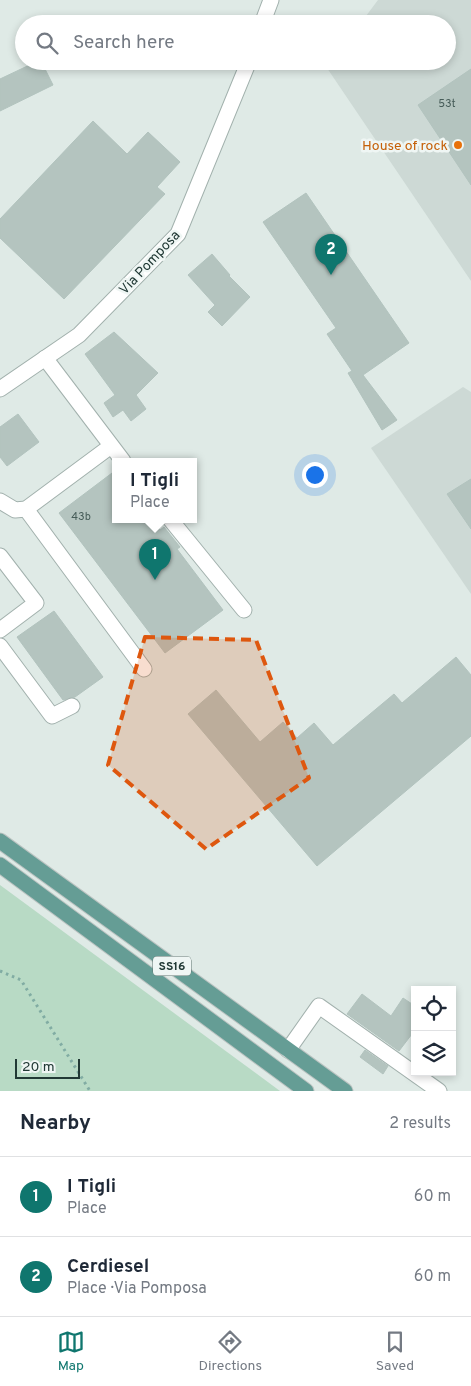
<!DOCTYPE html>
<html lang="en">
<head>
<meta charset="utf-8">
<style>
	body { margin:0; font-family:Overpass,sans-serif; background:#f2f2f3; color:#1f2937 }
	.controls { position:absolute; right:15px; bottom:15px; display:grid; overflow:hidden; border-radius:0px; box-shadow:0 2px 8px #0003 }
	.controls button { width:45px; height:45px; display:grid; place-items:center; padding:0; border:0; border-bottom:1px solid #e0e1e3; background:#fff; color:#1f2937; font:25px sans-serif }
	.scale { position:absolute; left:15px; bottom:12px; width:65px; box-sizing:border-box; padding-left:5px; border:2px solid #213935; border-top:0; font-size:14px; line-height:18px; white-space:nowrap; color:#213935; -webkit-text-stroke:4px #eff6f4; paint-order:stroke }
	.you { position:absolute; left:314px; top:474px; width:18px; height:18px; margin:-12px; border:4px solid #fff; border-radius:50%; background:#1a73e8; box-shadow:0 0 0 8px #1a73e833 }
	.badge { display:grid; place-items:center; width:32px; height:32px; border-radius:50%; background:#0f766e; color:#fff; font-size:16px; font-weight:700 }
	.pin { position:absolute; translate:-50% -41px; filter:drop-shadow(0 1px 2px #0008) }
	.pin::after { content:''; position:absolute; top:26px; width:18px; height:15px; background:inherit; clip-path:polygon(0 0,100% 0,50% 100%) }
	.popup { position:absolute; left:112px; top:458px; width:85px; height:65px; box-sizing:border-box; display:grid; place-content:center; border-radius:0px; background:#fff; filter:drop-shadow(0 1px 4px #0005); font-size:16px; white-space:nowrap; color:#747a83 }
	.popup b { font-size:19px; color:#1f2937 }
	.popup::after { content:''; position:absolute; left:50%; top:100%; margin-left:-10px; border:10px solid transparent; border-top-color:#fff }
	.list { margin:0; padding:0; list-style:none }
	h2 { display:flex; justify-content:space-between; align-items:center; height:65px; margin:0; padding:0 20px; font-size:21px }
	h2 small { font-size:16px; font-weight:400; color:#747a83 }
	.list li { display:grid; grid-template-columns:32px 1fr auto; gap:15px; align-items:center; box-sizing:border-box; height:80px; padding:0 20px; border-top:1px solid #e0e1e3 }
	.list b { display:block; font-size:19px; white-space:nowrap }
	.list p { margin:0; font-size:16px; white-space:nowrap; color:#747a83 }
	.list em { font-size:16px; font-style:normal; color:#747a83 }
	.icon { flex:none; width:28px; height:28px; fill:none; stroke:currentColor; stroke-width:2; stroke-linecap:round; stroke-linejoin:round }
	.map { position:relative; flex:none; width:471px; height:1091px; overflow:hidden }
	.search { position:absolute; background:#fff; box-shadow:0 2px 8px #0003; left:15px; right:15px; top:15px; height:55px; display:flex; align-items:center; gap:12px; box-sizing:border-box; padding:0 18px; border-radius:28px; color:#747a83; font-size:19px }
	.sheet { height:225px; background:#fff }
	nav { display:flex; justify-content:space-around; align-items:center; box-sizing:border-box; height:70px; border-top:1px solid #e0e1e3; background:#fff; font-size:14px; color:#747a83 }
	nav a { display:grid; justify-items:center; gap:2px }
	nav .on { color:#0f766e }
	.map>svg:first-child { display:block }
	.built { fill:#cdd9d5 }
	.green { fill:#b8dac5 }
	.building { fill:#b4c4bf; stroke:#b2c3be }
	.lines { fill:none; stroke-linecap:round; stroke-linejoin:round }
	.minor-casing { stroke:#a2b1ad; stroke-width:17 }
	.major-casing { stroke:#bcc4c2; stroke-width:17 }
	.path { stroke:#81aca3; stroke-width:3; stroke-dasharray:2.5 4; stroke-linecap:butt }
	.minor { stroke:#fff; stroke-width:15 }
	.major { stroke:#659d95; stroke-width:15 }
	.marked { fill:#de570e; fill-opacity:0.2; stroke:#de570e; stroke-width:4; stroke-dasharray:10 6; stroke-linejoin:round }
	.food-dot { fill:#e8710a; stroke:#eff6f4; stroke-width:2 }
	.labels { text-anchor:middle; stroke-width:5; stroke-linejoin:round; paint-order:stroke }
	.number-label { font-size:11px; fill:#465c58 }
	.shield { fill:#eff6f4; stroke:#5f726e; stroke-width:1 }
	.shield-label { font-size:12px; font-weight:bold; fill:#213935 }
	.food-label { font-size:14px; fill:#c56008; stroke:#eff6f4; text-anchor:end }
	.street-label { font-size:14px; fill:#213935; stroke:#eff6f4 }
</style>
</head>
<body>
<div class="map">
<svg width="471" height="1091" viewBox="0 0 471 1091">
	<rect width="100%" height="100%" fill="#dfeae6"/>
	<!-- built -->
	<g class="built">
		<polygon points="378,0 471,0 471,281 327,68 332,61 447,61 447,24 360,24"/>
		<polygon points="463,387 471,392 471,594 371,448"/>
	</g>
	<!-- green -->
	<polygon class="green" points="0,885 280,1091 0,1091"/>
	<!-- building -->
	<g class="building">
		<polygon points="38,61 41,61 53,85 0,111 0,79"/>
		<polygon points="471,69 471,185 418,105"/>
		<polygon points="93,121 127,154 148,132 180,162 157,187 165,194 64,299 0,238 0,219"/>
		<polygon points="306,193 409,343 363,375 397,420 382,430 348,373 352,371 327,334 336,328 263,222"/>
		<polygon points="212,254 230,275 229,276 250,297 222,326 208,312 215,305 188,275"/>
		<polygon points="114,332 158,373 136,395 146,409 131,421 123,410 113,417 104,403 115,395 85,354"/>
		<polygon points="18,414 39,442 7,466 0,457 0,427"/>
		<polygon points="116,470 116,519 152,519 160,530 164,527 180,547 177,549 223,610 165,653 59,513"/>
		<polygon points="471,479 471,529 447,494"/>
		<polygon points="54,611 103,677 75,697 63,700 17,637"/>
		<polygon points="456,657 471,675 471,736 317,866 188,714 216,690 260,742 283,722 297,738 314,723 333,745 394,694 402,703"/>
		<polygon points="362,994 391,1016 403,998 415,1006 415,1030 399,1051 347,1014"/>
		<polygon points="365,1050 388,1066 383,1074 360,1057"/>
	</g>
	<g class="lines">
		<!-- minor casing -->
		<g class="minor-casing">
			<g id="minor">
				<polyline points="262,24 271,0"/>
				<polyline points="45,358 123,461"/>
				<polyline points="0,389 79,335 178,234 249,61"/>
				<polyline points="0,501 15,510 26,509 111,446"/>
				<polyline points="26,509 144,669"/>
				<polyline points="170,519 244,610"/>
				<polyline points="0,556 36,603 0,630"/>
				<polyline points="0,646 52,716 72,706"/>
				<polyline points="288,1050 319,1006 439,1091"/>
			</g>
		</g>
		<!-- major casing -->
		<g class="major-casing">
			<g id="major">
				<polyline points="0,841 345,1091"/>
				<polyline points="0,865 306,1091"/>
			</g>
		</g>
		<!-- path -->
		<polyline class="path" points="0,971 21,980 90,1091"/>
		<!-- minor -->
		<use href="#minor" class="minor"/>
		<!-- major -->
		<use href="#major" class="major"/>
	</g>
	<!-- marked area -->
	<path class="marked" d="M145 637 256 640 309 778 206 849 108 765Z"/>
	<!-- markers -->
	<circle class="food-dot" cx="458" cy="145" r="5"/>
	<g class="labels">
		<!-- number labels -->
		<g class="number-label">
			<text x="447" y="107">53t</text>
			<text x="81" y="520">43b</text>
		</g>
		<!-- shield labels -->
		<rect class="shield" x="153" y="956.5" width="38" height="19" rx="4"/>
		<g class="shield-label">
			<text x="172" y="970">SS16</text>
		</g>
		<!-- food labels -->
		<g class="food-label">
			<text x="448" y="150">House of rock</text>
		</g>
		<!-- street labels -->
		<g class="street-label">
			<text transform="translate(149 262) rotate(-47)" y="5">Via Pomposa</text>
		</g>
	</g>
</svg>
<div class="controls">
<button><svg class="icon" aria-label="locate" viewBox="0 0 24 24"><circle cx="12" cy="12" r="6"/><path d="M12 2v4M12 18v4M2 12h4M18 12h4"/></svg></button>
<button><svg class="icon" aria-label="layers" viewBox="0 0 24 24"><path d="M12 4l9 5-9 5-9-5zM3 14l9 5 9-5"/></svg></button>
</div>
<div class="scale">20 m</div>
<div class="you"></div>
<div class="pin badge" style="left:155px;top:580px">1</div>
<div class="popup"><b>I Tigli</b>Place</div>
<div class="pin badge" style="left:331px;top:275px">2</div>
<div class="search"><svg class="icon" aria-label="search" viewBox="0 0 24 24"><circle cx="10" cy="10" r="6"/><path d="M15 15l6 6"/></svg>Search here</div>
</div>
<section class="sheet">
<h2>Nearby<small>2 results</small></h2>
<ul class="list">
<li><span class="badge">1</span><div><b>I Tigli</b><p>Place</p></div><em>60 m</em></li>
<li><span class="badge">2</span><div><b>Cerdiesel</b><p>Place · Via Pomposa</p></div><em>60 m</em></li>
</ul>
</section>
<nav>
<a class="on"><svg class="icon" aria-label="map" viewBox="0 0 24 24"><path d="M3 6l6-2 6 2 6-2v14l-6 2-6-2-6 2zM9 4v14M15 6v14"/></svg>Map</a>
<a><svg class="icon" aria-label="directions" viewBox="0 0 24 24"><path d="M12 3l9 9-9 9-9-9zM9 14v-3h6M13 9l2 2-2 2"/></svg>Directions</a>
<a><svg class="icon" aria-label="saved" viewBox="0 0 24 24"><path d="M7 4h10v16l-5-4-5 4z"/></svg>Saved</a>
</nav>
</body>
</html>
